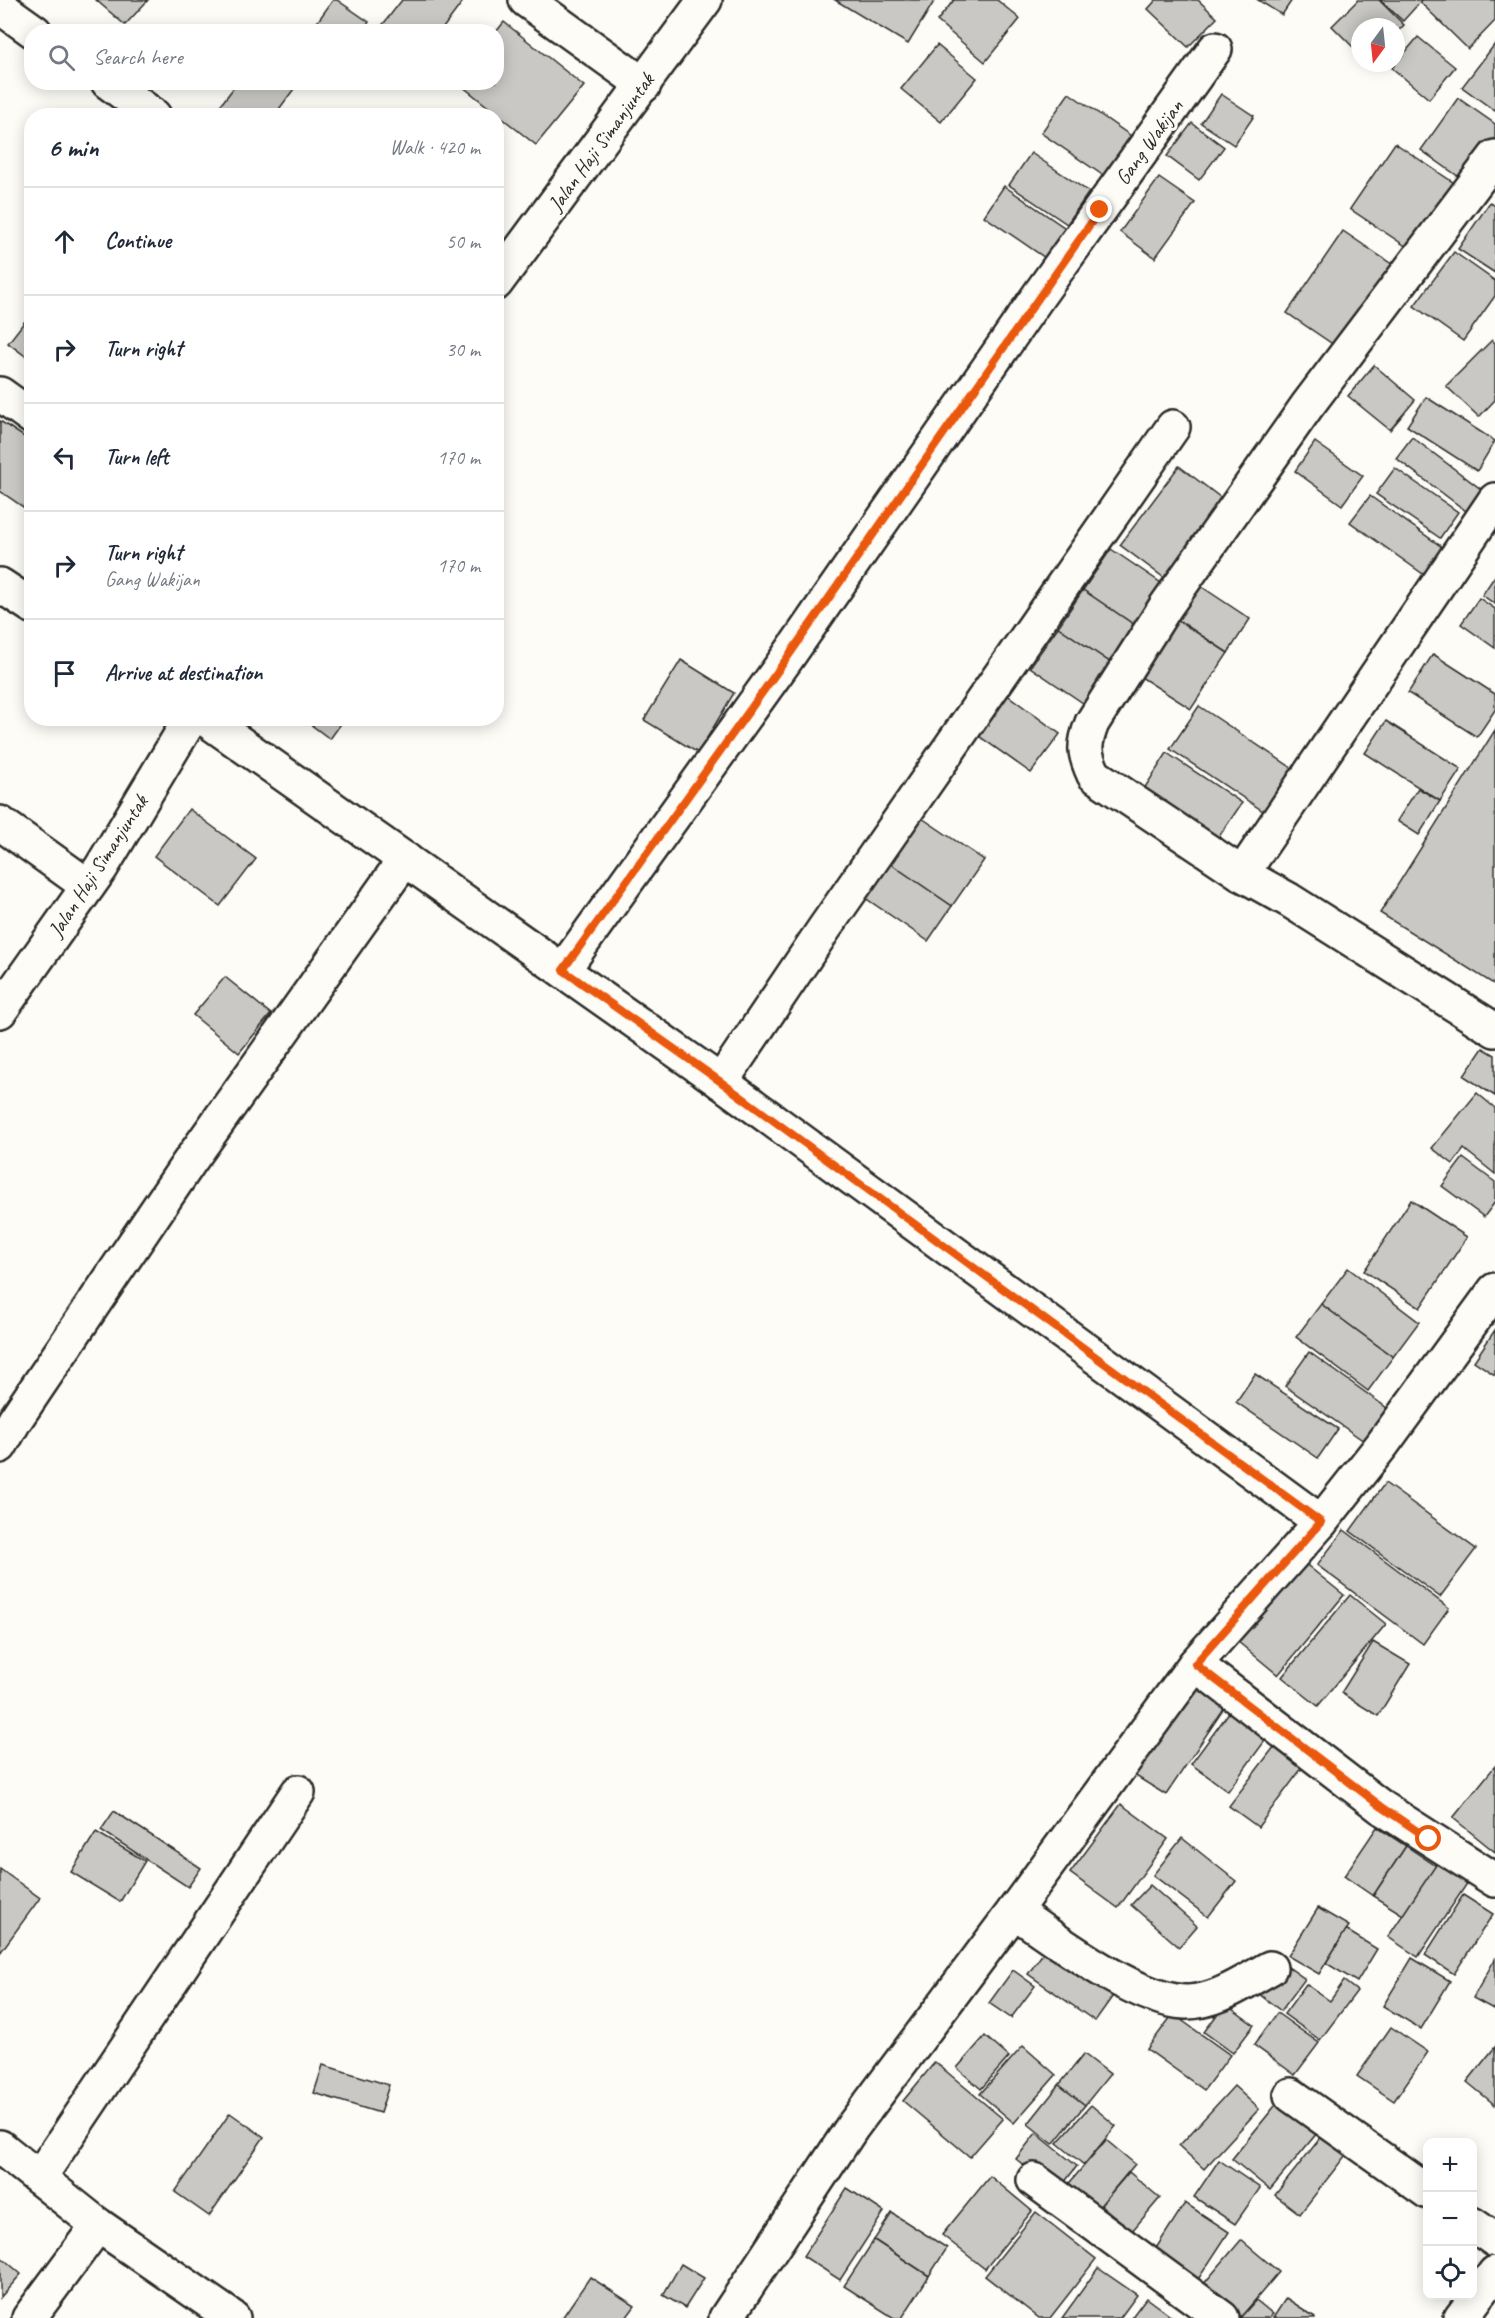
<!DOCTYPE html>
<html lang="en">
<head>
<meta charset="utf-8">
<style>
	body { margin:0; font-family:Caveat,sans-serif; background:#f6f6f7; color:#1f2937 }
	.controls { position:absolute; right:18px; bottom:18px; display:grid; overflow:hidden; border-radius:12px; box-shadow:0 3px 15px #0003 }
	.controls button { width:54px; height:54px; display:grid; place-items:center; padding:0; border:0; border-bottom:2px solid #e0e1e3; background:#fff; color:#1f2937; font:30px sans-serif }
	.compass { position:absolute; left:1351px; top:18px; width:54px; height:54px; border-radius:50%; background:#fff; box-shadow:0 3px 15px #0003; rotate:195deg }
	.stop { position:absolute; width:18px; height:18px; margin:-14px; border:4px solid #ea580c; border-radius:50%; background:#fff }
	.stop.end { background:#ea580c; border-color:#fff; box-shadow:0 2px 6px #0008 }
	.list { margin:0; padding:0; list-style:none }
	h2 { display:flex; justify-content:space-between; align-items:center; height:78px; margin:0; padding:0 24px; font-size:26px }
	h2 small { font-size:20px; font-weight:400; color:#747a83 }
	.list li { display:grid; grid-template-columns:39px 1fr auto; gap:18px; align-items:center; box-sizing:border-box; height:108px; padding:0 24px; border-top:2px solid #e0e1e3 }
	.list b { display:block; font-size:22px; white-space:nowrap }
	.list p { margin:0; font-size:20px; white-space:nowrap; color:#747a83 }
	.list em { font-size:20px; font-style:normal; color:#747a83 }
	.icon { flex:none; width:33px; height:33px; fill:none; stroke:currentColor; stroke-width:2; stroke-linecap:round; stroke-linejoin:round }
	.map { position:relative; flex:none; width:1495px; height:2318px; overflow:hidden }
	.search { position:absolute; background:#fff; box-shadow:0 3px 15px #0003; left:24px; top:24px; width:480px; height:66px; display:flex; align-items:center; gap:15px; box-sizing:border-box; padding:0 21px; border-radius:24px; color:#747a83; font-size:22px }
	.panel { position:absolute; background:#fff; box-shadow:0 3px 15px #0003; left:24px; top:108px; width:480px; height:618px; border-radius:24px }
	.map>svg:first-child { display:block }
	.building { fill:#c9c8c4; stroke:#2b2b2b; stroke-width:1.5 }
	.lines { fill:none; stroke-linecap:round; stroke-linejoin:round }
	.minor-casing { stroke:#2b2b2b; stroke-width:38 }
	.minor { stroke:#fdfcf7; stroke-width:33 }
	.route { stroke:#ea580c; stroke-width:8 }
	.labels { text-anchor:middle; stroke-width:6; stroke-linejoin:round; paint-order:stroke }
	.street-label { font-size:21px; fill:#2b2b2b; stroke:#fdfcf7 }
</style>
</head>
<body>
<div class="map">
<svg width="1495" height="2318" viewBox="0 0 1495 2318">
	<rect width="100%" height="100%" fill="#fdfcf7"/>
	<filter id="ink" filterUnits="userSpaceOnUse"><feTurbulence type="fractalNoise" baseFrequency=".0167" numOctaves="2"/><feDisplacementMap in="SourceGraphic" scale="12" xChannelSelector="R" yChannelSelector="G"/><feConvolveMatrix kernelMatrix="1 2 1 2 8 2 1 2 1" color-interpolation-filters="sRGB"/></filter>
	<g filter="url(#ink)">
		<!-- building -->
		<g class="building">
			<polygon points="96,0 148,0 125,25"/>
			<polygon points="333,0 337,0 369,22 363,32 310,32"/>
			<polygon points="402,0 464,0 440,32 377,32"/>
			<polygon points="835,0 935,0 908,44"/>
			<polygon points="954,0 997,0 1020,19 985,62 937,21"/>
			<polygon points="1156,0 1198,0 1217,18 1188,47 1148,9"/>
			<polygon points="1258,0 1292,0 1282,15"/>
			<polygon points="1358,0 1379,0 1404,25 1396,33 1396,27 1360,27 1360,54 1332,26"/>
			<polygon points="1380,0 1422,0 1403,21"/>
			<polygon points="1422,0 1495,0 1495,21 1468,49 1420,2"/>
			<polygon points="504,22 584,86 536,145 457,82 496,82 496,32"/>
			<polygon points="1418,37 1455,67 1429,99 1392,68"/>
			<polygon points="1495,44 1495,111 1462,87"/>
			<polygon points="937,45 977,78 941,122 901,89"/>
			<polygon points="238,82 299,82 274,116 222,116 216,111"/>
			<polygon points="1069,93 1131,136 1104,176 1041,133"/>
			<polygon points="1221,94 1254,116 1234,145 1201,123"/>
			<polygon points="1458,98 1495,124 1495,147 1469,184 1421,150"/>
			<polygon points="1192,123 1224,147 1199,180 1167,156"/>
			<polygon points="1395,143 1460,187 1416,253 1350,209"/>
			<polygon points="1031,153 1089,192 1067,224 1009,185"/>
			<polygon points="1159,178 1195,203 1155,258 1120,232"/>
			<polygon points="1004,186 1074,234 1054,264 984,216"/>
			<polygon points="1490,202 1495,206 1495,273 1458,249"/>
			<polygon points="1343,231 1393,265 1337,347 1287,313"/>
			<polygon points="1454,252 1495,281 1495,296 1463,341 1414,306"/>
			<polygon points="32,312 32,361 8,343"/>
			<polygon points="1492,340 1495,343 1495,400 1479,417 1446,386"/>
			<polygon points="1374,365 1415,400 1390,430 1348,396"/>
			<polygon points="1426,397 1495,441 1477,471 1407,426"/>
			<polygon points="0,421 32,442 32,513 0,491"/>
			<polygon points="1412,437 1486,493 1470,514 1396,458"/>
			<polygon points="1315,442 1363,476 1342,505 1295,471"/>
			<polygon points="1179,466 1229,504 1171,583 1120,545"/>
			<polygon points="1395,468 1458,512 1440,538 1376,494"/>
			<polygon points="1370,496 1449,552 1430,579 1350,522"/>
			<polygon points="1111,549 1167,587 1139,628 1083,590"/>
			<polygon points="1495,576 1495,604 1482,595"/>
			<polygon points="1193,581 1250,619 1228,653 1170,615"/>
			<polygon points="1083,590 1139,628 1114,665 1058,627"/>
			<polygon points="1479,598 1495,609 1495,648 1461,624"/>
			<polygon points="1170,615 1228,653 1191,709 1133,672"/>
			<polygon points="1058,627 1114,665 1086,705 1030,667"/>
			<polygon points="1433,654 1495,694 1495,710 1477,737 1408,693"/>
			<polygon points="681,660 734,693 698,753 644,720"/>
			<polygon points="1002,691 1060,734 1031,773 972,731"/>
			<polygon points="1199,706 1295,770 1266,813 1170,749"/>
			<polygon points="302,718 345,718 330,739"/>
			<polygon points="1386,721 1461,769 1440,801 1365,753"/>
			<polygon points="1495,730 1495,985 1380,913"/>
			<polygon points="1167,753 1242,803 1216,841 1142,792"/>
			<polygon points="1418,788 1440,801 1419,835 1397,821"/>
			<polygon points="189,809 256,859 220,906 154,856"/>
			<polygon points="913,812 984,860 952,906 882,858"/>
			<polygon points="882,858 952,906 928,941 858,893"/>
			<polygon points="225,977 271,1014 239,1053 193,1015"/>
			<polygon points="1483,1048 1495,1055 1495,1096 1464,1076"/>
			<polygon points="1477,1093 1495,1108 1495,1174 1464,1149 1453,1164 1432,1148"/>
			<polygon points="1463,1158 1495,1182 1495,1202 1484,1217 1442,1186"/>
			<polygon points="1411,1200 1467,1237 1420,1308 1364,1271"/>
			<polygon points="1348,1268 1419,1322 1393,1357 1321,1304"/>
			<polygon points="1321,1304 1393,1357 1368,1391 1296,1337"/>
			<polygon points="1495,1330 1495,1375 1474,1361"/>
			<polygon points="1309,1352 1387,1408 1364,1441 1285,1386"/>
			<polygon points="1255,1374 1338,1429 1318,1458 1236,1402"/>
			<polygon points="1385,1483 1476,1549 1440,1597 1350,1531"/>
			<polygon points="1344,1530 1449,1608 1423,1644 1317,1565"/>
			<polygon points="1303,1562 1344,1595 1278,1675 1237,1641"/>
			<polygon points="1350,1595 1386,1624 1318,1706 1282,1677"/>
			<polygon points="1373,1642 1410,1664 1378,1716 1341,1693"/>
			<polygon points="1195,1675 1231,1698 1166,1795 1131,1773"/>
			<polygon points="1230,1711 1267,1738 1228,1791 1191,1764"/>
			<polygon points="1274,1747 1302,1768 1258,1827 1229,1806"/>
			<polygon points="1495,1766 1495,1852 1453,1818"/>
			<polygon points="1121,1804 1168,1839 1118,1908 1070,1873"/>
			<polygon points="114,1811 201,1868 188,1887 101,1830"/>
			<polygon points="1377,1827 1406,1846 1373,1896 1344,1876"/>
			<polygon points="96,1832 145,1861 120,1902 71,1872"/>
			<polygon points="1182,1838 1236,1881 1208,1917 1153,1875"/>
			<polygon points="1406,1846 1436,1866 1403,1915 1373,1896"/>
			<polygon points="1442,1856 1472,1876 1418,1957 1388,1937"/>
			<polygon points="0,1869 40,1898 0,1953"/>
			<polygon points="1150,1885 1197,1926 1179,1947 1131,1905"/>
			<polygon points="1463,1895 1493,1914 1454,1974 1425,1955"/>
			<polygon points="1318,1908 1349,1926 1319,1974 1288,1956"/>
			<polygon points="1346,1930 1377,1949 1357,1982 1326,1963"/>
			<polygon points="1048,1946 1115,1993 1095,2021 1028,1974"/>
			<polygon points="1412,1958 1450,1981 1421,2029 1383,2006"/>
			<polygon points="1277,1959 1305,1979 1281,2011 1254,1990"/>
			<polygon points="1495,1959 1495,2010 1473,1998"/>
			<polygon points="1013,1970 1035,1986 1011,2018 989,2003"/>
			<polygon points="1344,1981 1357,1991 1320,2040 1284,2014 1306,1984 1330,2001"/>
			<polygon points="1225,2004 1254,2025 1233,2053 1204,2032"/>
			<polygon points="1277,2013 1319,2043 1295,2075 1254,2045"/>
			<polygon points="1173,2014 1230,2055 1204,2090 1147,2049"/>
			<polygon points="1391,2027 1428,2052 1394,2101 1357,2076"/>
			<polygon points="985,2036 1009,2057 981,2089 957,2068"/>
			<polygon points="1023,2046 1056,2075 1014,2123 980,2094"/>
			<polygon points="1495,2047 1495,2105 1467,2082"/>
			<polygon points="1084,2054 1110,2074 1085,2105 1059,2085"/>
			<polygon points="935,2062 1003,2119 970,2157 903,2101"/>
			<polygon points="323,2065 389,2085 380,2113 314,2093"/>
			<polygon points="1059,2085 1085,2105 1053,2144 1028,2124"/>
			<polygon points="1234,2086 1259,2109 1204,2169 1179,2146"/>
			<polygon points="1283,2096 1322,2127 1270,2190 1232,2159"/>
			<polygon points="1091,2105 1116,2126 1084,2165 1057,2143"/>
			<polygon points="230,2113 264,2137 209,2216 175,2192"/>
			<polygon points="1325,2132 1349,2151 1300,2214 1275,2195"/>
			<polygon points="1036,2133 1077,2166 1057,2192 1016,2159"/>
			<polygon points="1106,2140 1135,2164 1094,2213 1065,2188"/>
			<polygon points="1219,2160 1260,2188 1235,2224 1194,2197"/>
			<polygon points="1129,2172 1160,2198 1132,2231 1101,2205"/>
			<polygon points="990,2176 1032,2211 985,2269 942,2235"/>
			<polygon points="847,2188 884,2212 840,2280 803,2256"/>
			<polygon points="1185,2203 1229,2232 1195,2284 1151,2256"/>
			<polygon points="1036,2212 1096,2259 1050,2318 1039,2318 985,2276"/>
			<polygon points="892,2213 947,2248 929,2276 874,2240"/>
			<polygon points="874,2240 929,2276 902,2318 894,2318 844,2286"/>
			<polygon points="1241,2240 1279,2272 1240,2318 1225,2318 1196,2293"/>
			<polygon points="0,2256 21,2274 0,2298"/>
			<polygon points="681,2264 704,2278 685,2308 663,2295"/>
			<polygon points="1098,2268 1137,2295 1120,2318 1062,2318"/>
			<polygon points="590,2277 635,2306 626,2318 562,2318"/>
			<polygon points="1146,2298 1173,2318 1131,2318"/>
			<polygon points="1286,2298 1315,2317 1315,2318 1273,2318"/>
			<polygon points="1256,2300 1273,2314 1269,2318 1240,2318"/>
		</g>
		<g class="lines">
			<!-- minor casing -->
			<g class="minor-casing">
				<g id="minor">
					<polyline points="526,0 644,85"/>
					<polyline points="0,7 35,32"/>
					<polyline points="108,82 154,116"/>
					<path d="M1495 157 1307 406 1166 606 1092 723C1083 746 1084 753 1094 775L1242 874 1289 900 1495 1030"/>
					<polyline points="496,283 705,0"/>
					<polyline points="0,394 32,417"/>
					<polyline points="0,585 32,606"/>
					<polyline points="204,718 721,1082 1321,1522"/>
					<polyline points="0,823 88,886"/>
					<polyline points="1242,874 1495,500"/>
					<polyline points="563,970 787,658 1039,295 1215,49"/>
					<polyline points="0,1011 101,868 191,718"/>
					<polyline points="721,1082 824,929 1173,427"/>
					<polyline points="0,1446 15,1420 188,1164 405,859"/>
					<polyline points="1195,1664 1321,1522 1382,1445 1495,1290"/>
					<path d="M1014 1911C1056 1940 1135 2000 1185 2002 1215 2003 1244 1982 1270 1968"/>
					<polyline points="1291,2095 1428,2192"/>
					<polyline points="0,2147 98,2225 233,2318"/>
					<polyline points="39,2178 298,1792"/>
					<polyline points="1034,2180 1222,2318"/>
					<polyline points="1472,2224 1495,2240"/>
					<polyline points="29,2318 98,2225"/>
					<polyline points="726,2318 853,2126 1014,1911 1195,1664 1381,1807 1495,1880"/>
					<polyline points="1461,2318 1495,2273"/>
				</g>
			</g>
			<!-- minor -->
			<use href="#minor" class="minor"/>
		</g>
	</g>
	<g class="lines" filter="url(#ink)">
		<!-- route -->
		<polyline class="route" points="1100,210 787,658 563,970 721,1082 1321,1522 1195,1664 1382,1807 1429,1839"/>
	</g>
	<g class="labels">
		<!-- street labels -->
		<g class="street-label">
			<text transform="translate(601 142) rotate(-54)" y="7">Jalan Haji Simanjuntak</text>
			<text transform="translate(1149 142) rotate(-54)" y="7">Gang Wakijan</text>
			<text transform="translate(98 866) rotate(-57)" y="7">Jalan Haji Simanjuntak</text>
		</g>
	</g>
</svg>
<div class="controls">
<button>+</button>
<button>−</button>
<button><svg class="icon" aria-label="locate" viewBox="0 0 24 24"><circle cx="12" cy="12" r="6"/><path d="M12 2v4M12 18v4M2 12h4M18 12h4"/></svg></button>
</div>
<svg class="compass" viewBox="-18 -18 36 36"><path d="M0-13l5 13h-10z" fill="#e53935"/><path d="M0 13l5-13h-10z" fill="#747a83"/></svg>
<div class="stop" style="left:1429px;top:1839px"></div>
<div class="stop end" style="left:1100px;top:210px"></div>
<div class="search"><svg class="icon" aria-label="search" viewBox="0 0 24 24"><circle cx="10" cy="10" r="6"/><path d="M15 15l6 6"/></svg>Search here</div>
<section class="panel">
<h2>6 min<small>Walk · 420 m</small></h2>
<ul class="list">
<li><svg class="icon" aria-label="ahead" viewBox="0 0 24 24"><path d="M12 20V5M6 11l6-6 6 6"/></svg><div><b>Continue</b></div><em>50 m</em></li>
<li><svg class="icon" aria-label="right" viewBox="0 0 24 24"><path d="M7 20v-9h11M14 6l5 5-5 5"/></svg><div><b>Turn right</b></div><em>30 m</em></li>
<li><svg class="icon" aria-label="left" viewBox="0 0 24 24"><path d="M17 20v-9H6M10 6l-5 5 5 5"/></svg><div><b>Turn left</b></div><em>170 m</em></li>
<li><svg class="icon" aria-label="right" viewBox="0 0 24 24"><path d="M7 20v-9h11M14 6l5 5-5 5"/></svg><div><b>Turn right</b><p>Gang Wakijan</p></div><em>170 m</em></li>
<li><svg class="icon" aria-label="arrive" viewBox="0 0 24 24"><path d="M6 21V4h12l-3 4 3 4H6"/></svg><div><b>Arrive at destination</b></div></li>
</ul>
</section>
</div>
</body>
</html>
